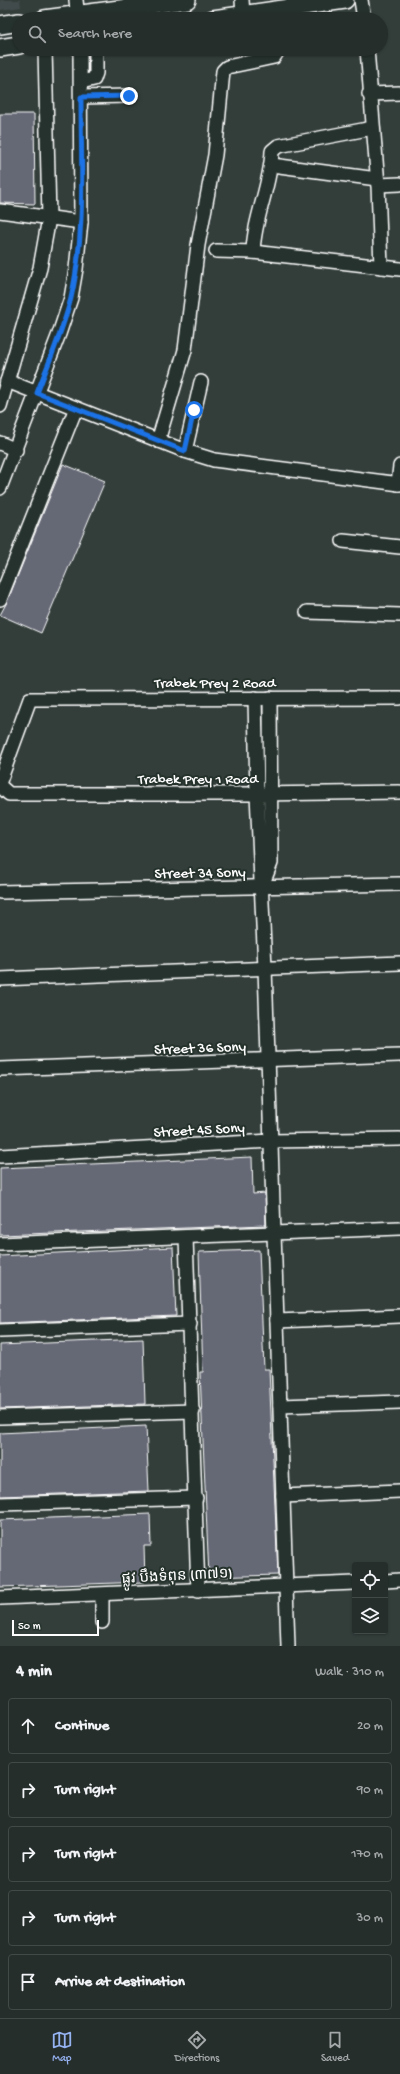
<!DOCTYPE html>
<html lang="en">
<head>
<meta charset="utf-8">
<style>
	body { margin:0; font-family:"Gochi Hand","Noto Sans Khmer",sans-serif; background:#323a38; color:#f1f3f6 }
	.controls { position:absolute; right:12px; bottom:12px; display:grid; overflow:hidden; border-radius:4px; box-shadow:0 1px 3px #0004 }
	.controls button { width:36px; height:36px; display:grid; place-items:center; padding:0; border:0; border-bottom:1px solid #424a48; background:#262e2c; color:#f1f3f6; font:20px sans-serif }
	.scale { position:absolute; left:12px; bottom:10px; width:87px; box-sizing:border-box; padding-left:4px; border:2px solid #fff; border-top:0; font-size:11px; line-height:14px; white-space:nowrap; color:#fff; -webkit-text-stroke:3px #26332d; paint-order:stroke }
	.stop { position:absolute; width:12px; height:12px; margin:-9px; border:3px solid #1a73e8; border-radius:50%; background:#fff }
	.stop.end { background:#1a73e8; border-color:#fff; box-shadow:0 1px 4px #0008 }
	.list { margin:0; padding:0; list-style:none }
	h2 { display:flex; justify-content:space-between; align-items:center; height:52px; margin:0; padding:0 16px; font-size:17px }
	h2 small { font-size:13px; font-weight:400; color:#a4a8a9 }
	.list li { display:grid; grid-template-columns:26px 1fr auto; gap:12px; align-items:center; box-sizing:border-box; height:56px; margin:0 8px 8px; padding:0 8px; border:1px solid #424a48; border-radius:4px }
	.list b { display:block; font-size:15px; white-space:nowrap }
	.list em { font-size:13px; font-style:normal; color:#a4a8a9 }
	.icon { flex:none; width:22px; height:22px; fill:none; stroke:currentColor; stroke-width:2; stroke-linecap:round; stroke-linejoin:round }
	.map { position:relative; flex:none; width:400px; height:1646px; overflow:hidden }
	.search { position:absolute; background:#262e2c; box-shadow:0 1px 3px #0004; left:12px; right:12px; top:12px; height:44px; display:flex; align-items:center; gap:10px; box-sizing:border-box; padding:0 14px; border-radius:22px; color:#a4a8a9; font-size:15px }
	.sheet { height:372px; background:#262e2c }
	nav { display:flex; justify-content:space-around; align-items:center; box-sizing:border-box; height:56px; border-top:1px solid #424a48; background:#262e2c; font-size:11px; color:#a4a8a9 }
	nav a { display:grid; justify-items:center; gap:2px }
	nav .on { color:#95b2f1 }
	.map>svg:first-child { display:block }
	.built { fill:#424b4c }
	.building { fill:#656875; stroke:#fff }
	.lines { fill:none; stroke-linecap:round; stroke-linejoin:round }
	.minor-casing { stroke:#fff; stroke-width:16 }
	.major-casing { stroke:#fff; stroke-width:20 }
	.minor { stroke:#26332d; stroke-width:13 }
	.major { stroke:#26332d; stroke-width:17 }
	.route { stroke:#1a73e8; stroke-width:5 }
	.labels { text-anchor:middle; stroke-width:4; stroke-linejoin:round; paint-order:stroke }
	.street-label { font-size:15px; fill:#fff; stroke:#26332d }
</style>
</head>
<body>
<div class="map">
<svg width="400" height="1646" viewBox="0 0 400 1646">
	<rect width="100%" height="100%" fill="#333e3b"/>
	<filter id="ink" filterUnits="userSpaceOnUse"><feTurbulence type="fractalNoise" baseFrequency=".025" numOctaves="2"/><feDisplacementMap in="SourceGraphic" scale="8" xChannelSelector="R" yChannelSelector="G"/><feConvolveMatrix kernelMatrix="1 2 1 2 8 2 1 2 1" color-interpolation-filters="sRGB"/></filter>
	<g filter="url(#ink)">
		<!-- built -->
		<polygon class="built" points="0,0 20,0 21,7 0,10"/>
		<!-- building -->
		<g class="building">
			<polygon points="0,114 34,114 35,204 0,203"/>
			<polygon points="63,464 105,481 41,633 0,615 7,602"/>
			<polygon points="252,1157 253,1194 265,1193 266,1225 0,1235 0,1168"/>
			<polygon points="173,1247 176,1316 0,1323 0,1256"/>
			<polygon points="259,1250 264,1369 269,1369 278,1575 209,1577 200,1372 203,1372 199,1252"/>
			<polygon points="143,1339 145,1404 0,1409 0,1345"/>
			<polygon points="146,1426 149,1491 0,1496 0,1433"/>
			<polygon points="150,1514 151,1546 144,1546 145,1582 0,1587 0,1520"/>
		</g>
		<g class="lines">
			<!-- minor casing -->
			<g class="minor-casing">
				<g id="minor">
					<polyline points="76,0 78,19"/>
					<polyline points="242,0 243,15"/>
					<polyline points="361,0 364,19"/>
					<polyline points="367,49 378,185 381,267"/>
					<polyline points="81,82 94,79 96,73 96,49"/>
					<polyline points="369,94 400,93"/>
					<polyline points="81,97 129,96"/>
					<polyline points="272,165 377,179"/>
					<polyline points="378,185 400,184"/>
					<polyline points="0,211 81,222"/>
					<polyline points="216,251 253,252 400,269"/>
					<path d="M253 252C254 217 271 185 272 151L278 146 373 128"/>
					<polyline points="7,381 185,451 214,460 400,484"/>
					<polyline points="0,406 40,268 49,218 45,49"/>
					<polyline points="158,441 185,350 198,245 215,155 223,71 227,67 274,57 279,49"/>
					<polyline points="0,443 16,450"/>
					<polyline points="185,451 201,382"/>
					<polyline points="398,484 400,466"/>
					<polyline points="0,488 59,334 71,298 76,269 81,222 80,49"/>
					<polyline points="343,541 400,547"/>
					<polyline points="0,599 76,408"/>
					<polyline points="307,612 400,615"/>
					<polyline points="255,698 257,794 265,968 288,1646"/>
					<polyline points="0,781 30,699 400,698"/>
					<polyline points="0,786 9,794 257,794 400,792"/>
					<polyline points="264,881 271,863 270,698"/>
					<polyline points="0,892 400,884"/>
					<polyline points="0,979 400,963"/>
					<polyline points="0,1069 400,1055"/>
					<polyline points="0,1156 271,1141 400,1139"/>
					<polyline points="186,1237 198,1591"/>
					<polyline points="0,1244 400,1228"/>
					<polyline points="277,1321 400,1316"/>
					<polyline points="0,1331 190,1324"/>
					<polyline points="280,1406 400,1402"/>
					<polyline points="0,1417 193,1411"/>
					<polyline points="283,1496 400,1491"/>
					<polyline points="0,1504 196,1498"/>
					<polyline points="385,1581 400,1580"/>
					<polyline points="102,1595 102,1622"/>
					<polyline points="0,1598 355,1583"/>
				</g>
			</g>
			<!-- major casing -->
			<g class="major-casing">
				<g id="major">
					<polyline points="44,19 187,0"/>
					<polyline points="213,19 345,0"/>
					<polyline points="0,25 19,22"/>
					<polyline points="0,48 19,45"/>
				</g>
			</g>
			<!-- minor -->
			<use href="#minor" class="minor"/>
			<!-- major -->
			<use href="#major" class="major"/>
		</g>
	</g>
	<g class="lines" filter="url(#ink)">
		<!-- route -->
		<path class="route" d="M129 96 81 97C81 163 86 233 71 298 63 330 49 362 37 393L185 451 194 410"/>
	</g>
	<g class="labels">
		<!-- street labels -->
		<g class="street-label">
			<text x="215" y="687">Trabek Prey 2 Road</text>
			<text x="198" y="783">Trabek Prey 1 Road</text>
			<text transform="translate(200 872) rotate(-1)" y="5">Street 34 Sony</text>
			<text transform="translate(200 1047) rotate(-2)" y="5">Street 36 Sony</text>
			<text transform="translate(199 1129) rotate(-3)" y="5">Street 45 Sony</text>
			<text transform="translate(177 1575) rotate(-3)" y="5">ផ្លូវ បឹងទំពុន (៣៧១)</text>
		</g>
	</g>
</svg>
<div class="controls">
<button><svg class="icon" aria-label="locate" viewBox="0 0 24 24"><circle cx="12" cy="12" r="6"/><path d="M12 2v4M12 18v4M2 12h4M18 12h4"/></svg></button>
<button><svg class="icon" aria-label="layers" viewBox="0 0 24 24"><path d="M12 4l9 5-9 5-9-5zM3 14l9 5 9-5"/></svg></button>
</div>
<div class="scale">50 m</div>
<div class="stop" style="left:194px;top:410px"></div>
<div class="stop end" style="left:129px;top:96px"></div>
<div class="search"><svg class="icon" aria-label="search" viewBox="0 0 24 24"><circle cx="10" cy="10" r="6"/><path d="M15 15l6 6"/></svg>Search here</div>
</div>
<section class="sheet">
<h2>4 min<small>Walk · 310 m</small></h2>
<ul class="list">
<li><svg class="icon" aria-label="ahead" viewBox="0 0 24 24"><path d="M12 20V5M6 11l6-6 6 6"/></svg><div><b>Continue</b></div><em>20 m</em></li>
<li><svg class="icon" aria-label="right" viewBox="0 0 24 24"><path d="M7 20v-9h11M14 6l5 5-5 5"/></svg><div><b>Turn right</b></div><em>90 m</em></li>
<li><svg class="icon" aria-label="right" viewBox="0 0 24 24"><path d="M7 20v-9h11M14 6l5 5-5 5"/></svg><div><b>Turn right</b></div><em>170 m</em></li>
<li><svg class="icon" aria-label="right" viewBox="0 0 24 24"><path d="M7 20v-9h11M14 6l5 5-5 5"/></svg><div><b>Turn right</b></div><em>30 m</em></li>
<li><svg class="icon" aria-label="arrive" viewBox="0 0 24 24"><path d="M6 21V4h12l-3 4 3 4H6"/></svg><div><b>Arrive at destination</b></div></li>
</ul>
</section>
<nav>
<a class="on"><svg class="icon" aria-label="map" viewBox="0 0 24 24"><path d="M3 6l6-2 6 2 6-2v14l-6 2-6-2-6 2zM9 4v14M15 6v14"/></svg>Map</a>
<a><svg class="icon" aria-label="directions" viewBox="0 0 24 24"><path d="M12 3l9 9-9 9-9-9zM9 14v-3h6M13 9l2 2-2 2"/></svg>Directions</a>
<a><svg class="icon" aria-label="saved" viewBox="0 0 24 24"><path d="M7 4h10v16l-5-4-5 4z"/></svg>Saved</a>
</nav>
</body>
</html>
